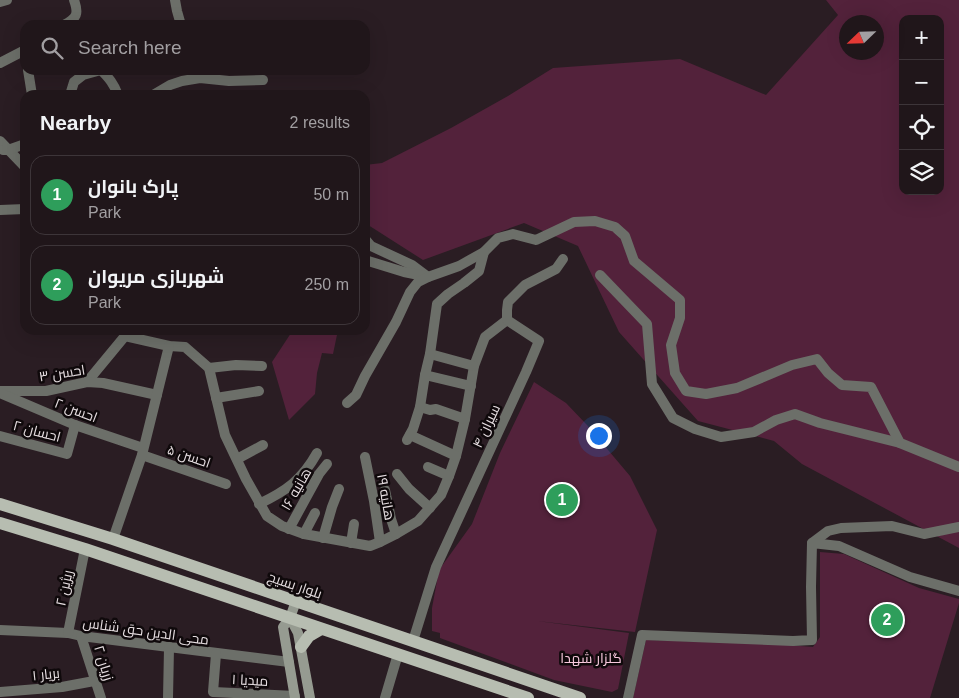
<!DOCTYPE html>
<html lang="en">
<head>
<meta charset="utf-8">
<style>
	body { margin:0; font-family:Arial,Cairo,sans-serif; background:#281f23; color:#f1f3f6 }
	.controls { position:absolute; right:15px; top:15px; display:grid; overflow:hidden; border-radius:10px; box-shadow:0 5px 20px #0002 }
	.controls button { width:45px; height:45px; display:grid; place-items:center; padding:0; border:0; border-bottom:1px solid #3d3539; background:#20161a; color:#f1f3f6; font:25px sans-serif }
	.compass { position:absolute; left:839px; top:15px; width:45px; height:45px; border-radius:50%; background:#20161a; box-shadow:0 5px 20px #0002; rotate:247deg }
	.you { position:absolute; left:598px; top:435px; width:18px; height:18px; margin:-12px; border:4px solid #fff; border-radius:50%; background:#1a73e8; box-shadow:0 0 0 8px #1a73e833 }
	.badge { display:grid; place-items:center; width:32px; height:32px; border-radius:50%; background:#8c9099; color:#fff; font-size:16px; font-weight:700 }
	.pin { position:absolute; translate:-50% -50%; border:2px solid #fff; box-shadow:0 1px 5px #0006 }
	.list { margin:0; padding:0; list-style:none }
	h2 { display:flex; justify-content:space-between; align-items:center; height:65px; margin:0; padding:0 20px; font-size:21px }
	h2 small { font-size:16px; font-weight:400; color:#a29fa2 }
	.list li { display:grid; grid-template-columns:32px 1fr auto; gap:15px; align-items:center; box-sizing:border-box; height:80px; margin:0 10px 10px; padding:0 10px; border:1px solid #3d3539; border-radius:15px }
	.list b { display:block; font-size:19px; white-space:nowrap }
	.list p { margin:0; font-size:16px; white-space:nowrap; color:#a29fa2 }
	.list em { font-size:16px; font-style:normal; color:#a29fa2 }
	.icon { flex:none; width:28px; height:28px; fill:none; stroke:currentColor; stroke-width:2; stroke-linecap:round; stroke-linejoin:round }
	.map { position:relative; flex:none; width:959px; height:698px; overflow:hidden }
	.search { position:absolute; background:#20161a; box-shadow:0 5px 20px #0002; left:20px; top:20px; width:350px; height:55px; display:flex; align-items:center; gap:12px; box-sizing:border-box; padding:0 18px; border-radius:15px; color:#a29fa2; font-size:19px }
	.panel { position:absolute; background:#20161a; box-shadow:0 5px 20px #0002; left:20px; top:90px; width:350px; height:245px; border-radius:15px }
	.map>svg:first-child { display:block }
	.green { fill:#53223b; fill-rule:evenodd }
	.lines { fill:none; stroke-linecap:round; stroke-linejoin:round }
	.street { stroke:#6c6f69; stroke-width:10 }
	.secondary { stroke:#969b91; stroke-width:10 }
	.primary { stroke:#b7bdb1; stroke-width:12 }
	.labels { text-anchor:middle; stroke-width:5; stroke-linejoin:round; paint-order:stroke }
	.street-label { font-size:14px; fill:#e7dfe2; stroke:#0f090b }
	.park-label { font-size:14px; fill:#f8c9de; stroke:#0f090b }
</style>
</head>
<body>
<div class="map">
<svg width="959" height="698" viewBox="0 0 959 698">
	<rect width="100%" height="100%" fill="#2a1d23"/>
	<!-- green -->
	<g class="green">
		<path d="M826 0H959V548L802 464 774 441 698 421 619 332 578 246 524 223 423 260 365 223V165L382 163 451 128 508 96 553 68 680 59 766 95 838 15ZM903 19H940V191H903ZM846 22H876V52H846Z"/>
		<polygon points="293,330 338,330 333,354 322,353 317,373 315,394 289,420 272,362"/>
		<polygon points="534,382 566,403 587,425 630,476 657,530 635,632 537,621 629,633 618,689 612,692 554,680 440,638 440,633 432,631 432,608 439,570 472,524 500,453"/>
		<polygon points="820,552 844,554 919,588 959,599 959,603 930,698 633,698 646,640 776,644 813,647 820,637"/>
	</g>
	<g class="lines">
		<!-- street -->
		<g class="street">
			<polyline points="175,0 177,11 181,25"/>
			<polyline points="0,2 7,0"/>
			<path d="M64 25C77 18 79 14 74 0"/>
			<polyline points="0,63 25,50"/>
			<polyline points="28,70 32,95"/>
			<path d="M70 95 74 82 83 75 101 70C109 78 114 84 118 95"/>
			<polyline points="153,95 170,85 182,81 200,78 229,81 263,80"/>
			<polyline points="0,141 25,167"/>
			<polyline points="3,150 8,150 25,144"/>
			<polyline points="0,210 25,209"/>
			<polyline points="365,239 371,246 412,265 428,277"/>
			<polyline points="365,260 404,272 424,276"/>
			<polyline points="600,275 647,324 652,384 673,418 695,429 721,437 754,432 776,420 795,414 820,423 900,443"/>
			<polyline points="125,336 169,346 185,347 209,368 225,435 246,479 267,516 282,526 304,534 370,546 380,542 396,534 418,521 441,495 449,476 456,456 465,419 474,366 485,337 507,320"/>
			<polyline points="430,354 474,366"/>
			<polyline points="209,368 236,365 262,366"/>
			<polyline points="425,375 471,386"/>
			<polyline points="87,382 125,336 125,330"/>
			<polyline points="0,391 46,391 87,382 103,383 157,395"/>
			<polyline points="0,393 75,425 143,448"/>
			<polyline points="216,398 259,391"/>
			<polyline points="347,403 356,395 365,376 396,322 410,292 418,282 428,277 459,266 484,252 498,238 513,234 536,240 574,222 595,221 615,227 625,236 634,261 680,300 680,318 671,345 675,373 686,391 706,394 737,388 792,365 817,359 828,373 842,385 871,387 900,443 959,467"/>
			<polyline points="420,407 430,410 436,409 465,419"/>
			<polyline points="410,435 456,456"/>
			<polyline points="0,436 67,454 75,425"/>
			<polyline points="407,440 413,429 420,407 425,375 430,354 437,304 448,294 464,283 479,271 484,252"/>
			<polyline points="142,455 226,484"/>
			<polyline points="365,457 374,501 380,542"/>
			<polyline points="237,459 263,445"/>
			<polyline points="428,467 449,476"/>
			<polyline points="397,474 409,489 430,508"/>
			<polyline points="385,490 391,519 396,534"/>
			<path d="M259 504C286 491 302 480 317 453"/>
			<polyline points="289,529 319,474 327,464"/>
			<polyline points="304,534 315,513"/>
			<polyline points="323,538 332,507 339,489"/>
			<polyline points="113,539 142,455 169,346"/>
			<polyline points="351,543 354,524"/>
			<polyline points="812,543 828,531 841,528 892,526 924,534 959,527"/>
			<polyline points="0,630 68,633 81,636 289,662"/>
			<polyline points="68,633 85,549"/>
			<polyline points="81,636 101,698"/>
			<polyline points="413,641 436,567 526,372 539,341 507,320 507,310 508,302 525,285 556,269 563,259"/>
			<polyline points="216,654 213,692 295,696"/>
			<polyline points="0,692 62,687 94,681"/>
			<polyline points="168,698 169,648"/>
			<polyline points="385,698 398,654"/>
			<polyline points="628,698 642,635 793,641 812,640 811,587 812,543 839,546 910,577 959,591"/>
		</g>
		<!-- secondary -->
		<g class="secondary">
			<polyline points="290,618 298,633 310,698"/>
			<polyline points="295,698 283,627 290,618 296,601"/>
		</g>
		<!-- primary -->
		<g class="primary">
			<polyline points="0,504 113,539 580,698"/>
			<polyline points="0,523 85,549 528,698"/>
			<polyline points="301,647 309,636 321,629"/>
		</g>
	</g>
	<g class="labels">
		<!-- street labels -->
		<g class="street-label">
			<text transform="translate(62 373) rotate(-9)" y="5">احسن ۳</text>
			<text transform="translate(76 410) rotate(21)" y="5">احسن ۲</text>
			<text transform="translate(486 426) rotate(-65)" y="5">سیران ۴</text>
			<text transform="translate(37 431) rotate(15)" y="5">احسان ۲</text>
			<text transform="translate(189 456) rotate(19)" y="5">احسن ۵</text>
			<text transform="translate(296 489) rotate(-60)" y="5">هانیه ۱۶</text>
			<text transform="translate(386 497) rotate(80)" y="5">هانیه ۱۹</text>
			<text transform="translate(295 585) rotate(19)" y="5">بلوار بسیج</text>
			<text transform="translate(64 588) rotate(-78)" y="5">ریژین ۲</text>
			<text transform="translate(146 631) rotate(8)" y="5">محی الدین حق شناس</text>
			<text transform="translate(104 663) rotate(73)" y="5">زریان ۲</text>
			<text transform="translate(46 674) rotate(-6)" y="5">بریار ۱</text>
			<text transform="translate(250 680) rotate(3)" y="5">میدیا ۱</text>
		</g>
		<!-- park labels -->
		<g class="park-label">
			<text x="591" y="663">گلزار شهدا</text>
		</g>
	</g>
</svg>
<div class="controls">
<button>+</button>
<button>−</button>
<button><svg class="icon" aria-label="locate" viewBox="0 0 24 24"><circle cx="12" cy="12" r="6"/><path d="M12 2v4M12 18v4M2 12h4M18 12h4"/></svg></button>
<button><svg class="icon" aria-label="layers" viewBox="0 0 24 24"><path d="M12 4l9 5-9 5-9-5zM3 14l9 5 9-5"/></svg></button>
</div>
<svg class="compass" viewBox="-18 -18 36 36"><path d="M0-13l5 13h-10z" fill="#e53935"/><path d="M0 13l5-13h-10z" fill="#a29fa2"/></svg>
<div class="you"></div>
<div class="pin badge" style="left:562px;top:500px;background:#2e9e5b">1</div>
<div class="pin badge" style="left:887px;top:620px;background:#2e9e5b">2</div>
<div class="search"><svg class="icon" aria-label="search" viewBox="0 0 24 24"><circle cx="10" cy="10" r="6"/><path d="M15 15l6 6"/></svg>Search here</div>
<section class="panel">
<h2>Nearby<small>2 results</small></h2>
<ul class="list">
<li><span class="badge" style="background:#2e9e5b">1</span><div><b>پارک بانوان</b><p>Park</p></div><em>50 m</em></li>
<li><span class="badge" style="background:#2e9e5b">2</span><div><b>شهربازی مریوان</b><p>Park</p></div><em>250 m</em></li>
</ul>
</section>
</div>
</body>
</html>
